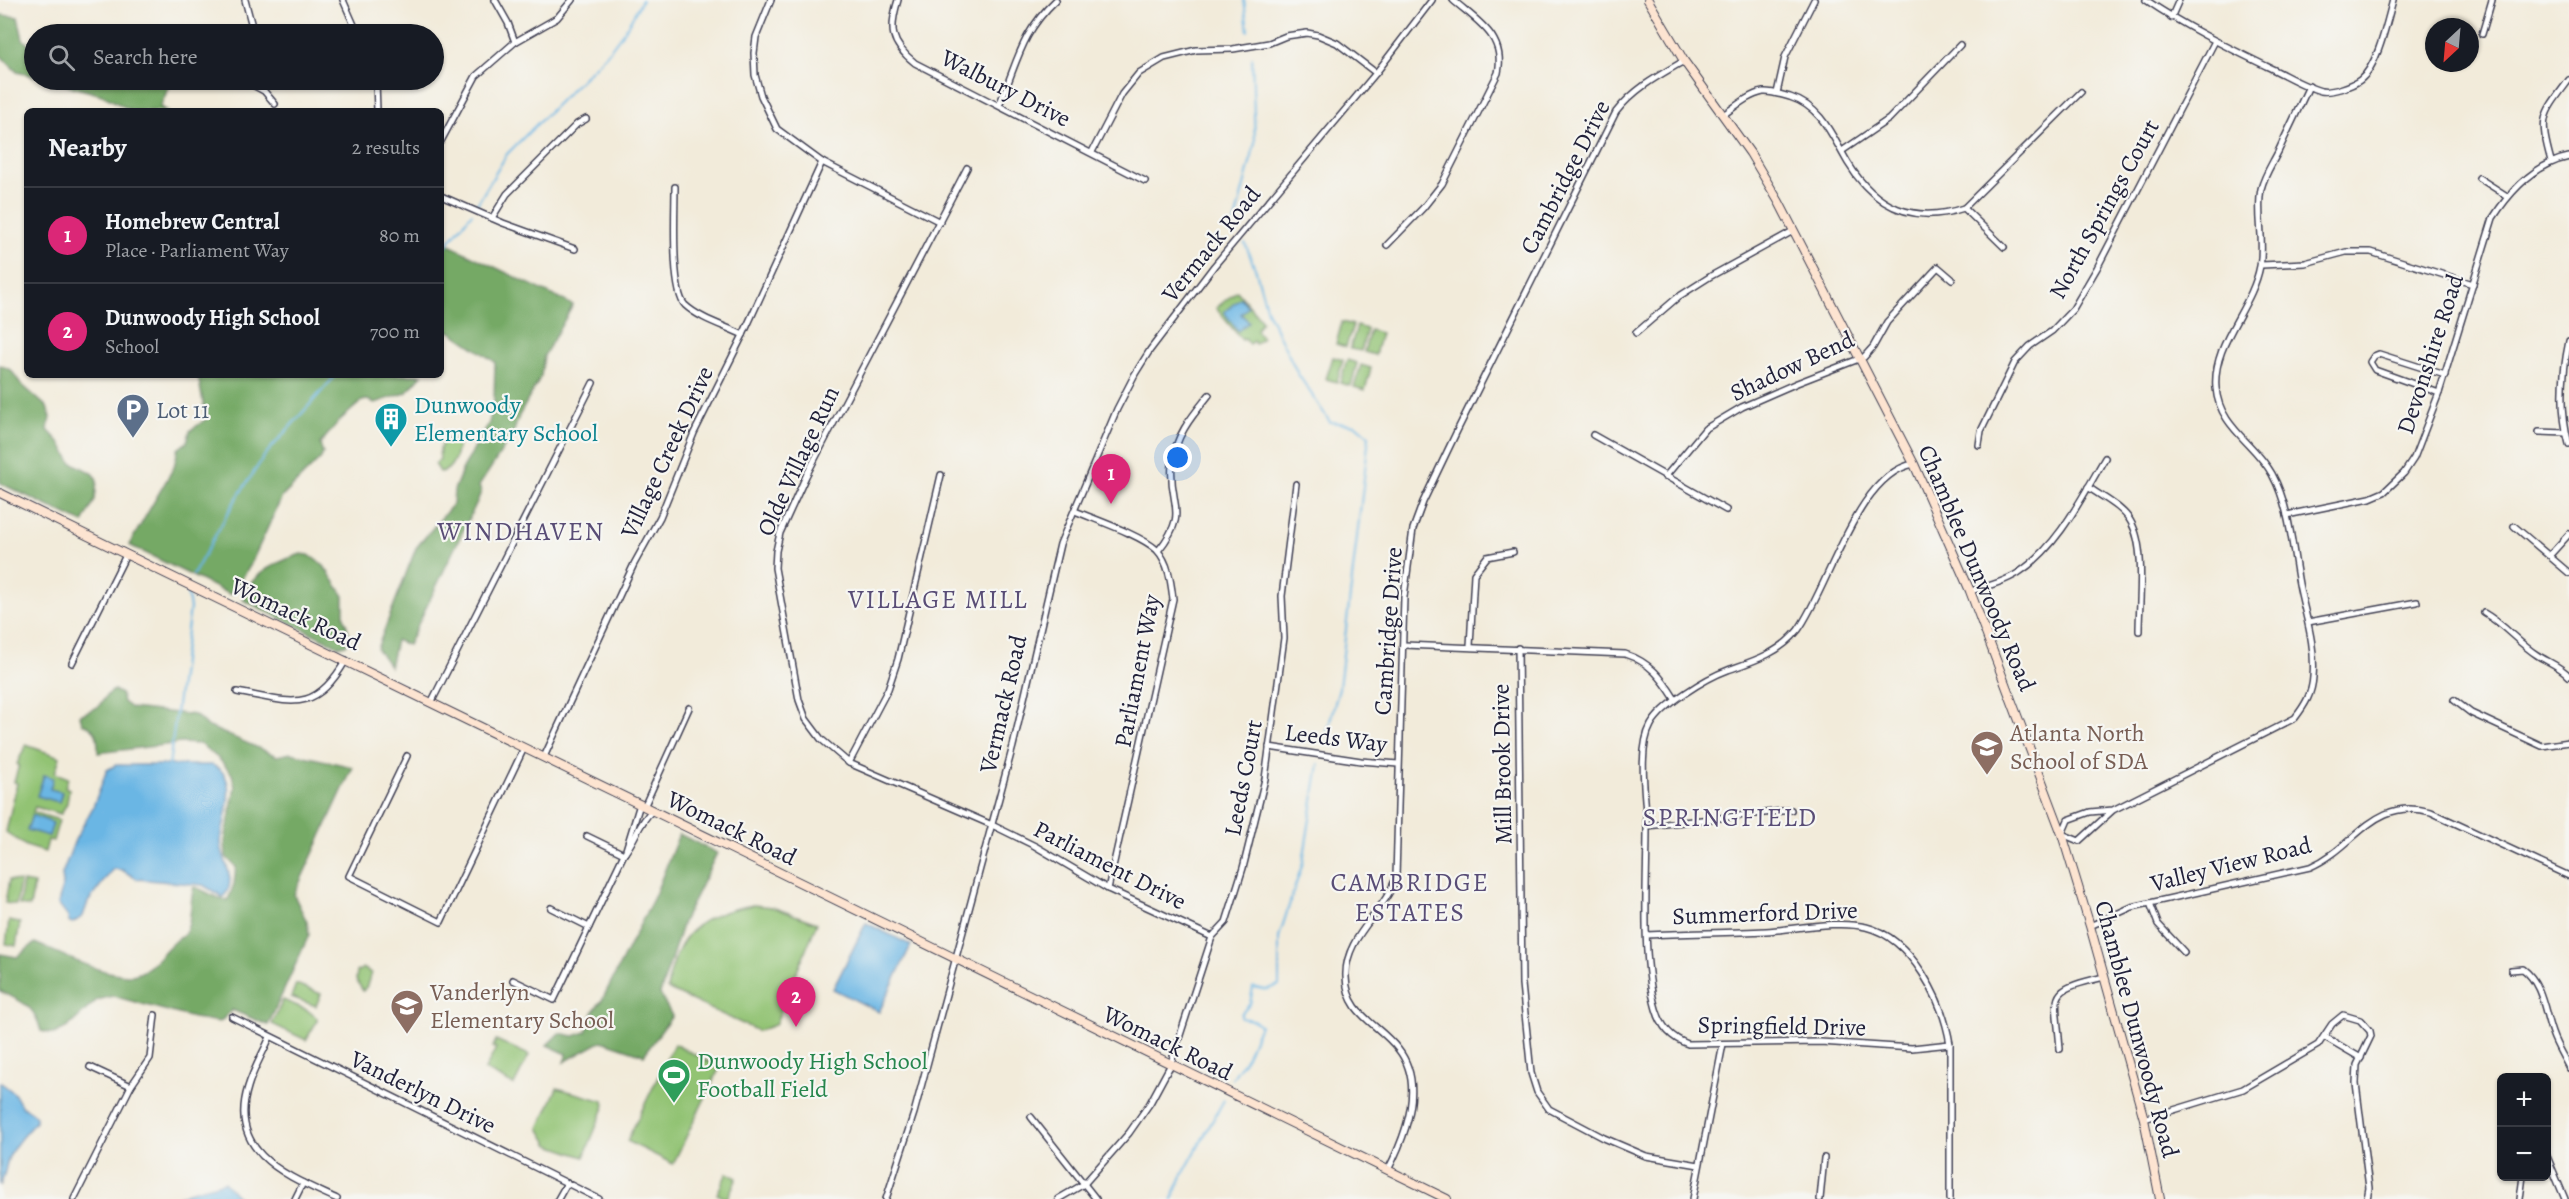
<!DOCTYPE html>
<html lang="en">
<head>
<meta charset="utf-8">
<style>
	body { margin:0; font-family:Alegreya,serif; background:#242831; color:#f1f3f6 }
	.controls { position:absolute; right:18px; bottom:18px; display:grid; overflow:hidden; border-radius:9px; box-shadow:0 2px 4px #0004 }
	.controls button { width:54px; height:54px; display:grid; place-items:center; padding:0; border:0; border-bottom:2px solid #363941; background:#171b24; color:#f1f3f6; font:30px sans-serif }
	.compass { position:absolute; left:2425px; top:18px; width:54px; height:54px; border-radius:50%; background:#171b24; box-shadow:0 2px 4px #0004; rotate:206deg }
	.you { position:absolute; left:1178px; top:458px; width:21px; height:21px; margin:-15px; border:4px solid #fff; border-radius:50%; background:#1a73e8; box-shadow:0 0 0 9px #1a73e833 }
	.badge { display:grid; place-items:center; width:39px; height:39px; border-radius:50%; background:#db2777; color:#fff; font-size:20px; font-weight:700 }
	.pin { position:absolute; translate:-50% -50px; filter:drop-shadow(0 2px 3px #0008) }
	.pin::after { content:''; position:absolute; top:32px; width:21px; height:18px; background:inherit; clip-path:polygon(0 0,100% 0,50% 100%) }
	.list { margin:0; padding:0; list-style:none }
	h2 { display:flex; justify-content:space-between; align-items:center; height:78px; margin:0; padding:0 24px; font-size:26px }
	h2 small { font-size:20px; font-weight:400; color:#9ea1a6 }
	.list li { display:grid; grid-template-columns:39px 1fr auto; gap:18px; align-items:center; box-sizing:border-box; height:96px; padding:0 24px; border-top:2px solid #363941 }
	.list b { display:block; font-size:22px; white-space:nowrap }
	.list p { margin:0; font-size:20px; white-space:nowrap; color:#9ea1a6 }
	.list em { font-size:20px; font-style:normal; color:#9ea1a6 }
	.icon { flex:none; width:33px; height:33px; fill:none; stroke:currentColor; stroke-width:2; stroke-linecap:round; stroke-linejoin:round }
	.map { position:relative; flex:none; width:2569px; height:1199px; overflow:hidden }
	.search { position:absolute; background:#171b24; box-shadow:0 2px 4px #0004; left:24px; top:24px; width:420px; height:66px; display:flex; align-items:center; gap:15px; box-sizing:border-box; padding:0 21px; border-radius:33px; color:#9ea1a6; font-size:22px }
	.panel { position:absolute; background:#171b24; box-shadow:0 2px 4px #0004; left:24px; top:108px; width:420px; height:270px; border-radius:9px }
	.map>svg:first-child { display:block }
	.green { fill:#92c373; stroke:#5a7257; stroke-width:1.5 }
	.forest { fill:#75a965; stroke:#4c6650; stroke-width:1.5 }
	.water { fill:#6bb6e4; stroke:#466c90; stroke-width:1.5 }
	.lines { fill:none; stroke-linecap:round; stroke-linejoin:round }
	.stream { stroke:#6bb6e4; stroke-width:2 }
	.street-casing { stroke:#414053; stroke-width:8 }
	.secondary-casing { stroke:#414053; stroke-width:10 }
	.street { stroke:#fff; stroke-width:5 }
	.secondary { stroke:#fde4d1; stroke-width:8 }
	.labels { text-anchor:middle; stroke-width:4.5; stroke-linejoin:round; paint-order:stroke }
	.street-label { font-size:24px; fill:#22223b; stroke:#f6f6f2 }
	.culture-label { font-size:24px; fill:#0d838f; stroke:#f6f6f2; text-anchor:start }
	.service-label { font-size:24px; fill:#4e5e75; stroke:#f6f6f2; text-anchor:start }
	.education-label { font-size:24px; fill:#785e54; stroke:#f6f6f2; text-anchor:start }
	.leisure-label { font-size:24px; fill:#27864d; stroke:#f6f6f2; text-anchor:start }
	.neighbourhood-label { font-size:26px; letter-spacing:1.5px; fill:#594d76; stroke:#f6f6f2 }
</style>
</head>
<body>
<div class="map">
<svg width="2569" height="1199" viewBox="0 0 2569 1199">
	<rect width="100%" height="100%" fill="#f6f6f2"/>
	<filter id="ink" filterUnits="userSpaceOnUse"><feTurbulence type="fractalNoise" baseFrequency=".0167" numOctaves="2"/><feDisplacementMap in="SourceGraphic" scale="12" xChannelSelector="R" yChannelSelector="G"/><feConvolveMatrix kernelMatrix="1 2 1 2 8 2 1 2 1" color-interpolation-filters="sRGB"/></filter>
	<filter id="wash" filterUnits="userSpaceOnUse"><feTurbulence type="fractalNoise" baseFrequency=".008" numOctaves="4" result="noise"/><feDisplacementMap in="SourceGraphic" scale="24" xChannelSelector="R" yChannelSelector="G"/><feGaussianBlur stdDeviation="1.35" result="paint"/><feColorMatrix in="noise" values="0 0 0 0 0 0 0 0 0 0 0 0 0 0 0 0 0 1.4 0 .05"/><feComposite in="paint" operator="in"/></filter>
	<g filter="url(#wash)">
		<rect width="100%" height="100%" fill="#f2ebda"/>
		<!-- green -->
		<g class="green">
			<polygon points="1237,291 1262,321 1256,330 1262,338 1255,344 1253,341 1249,344 1245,339 1242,340 1216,308"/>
			<polygon points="1342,322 1353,325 1346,347 1336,344"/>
			<polygon points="1357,326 1367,329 1361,351 1350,349"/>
			<polygon points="1370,330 1381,333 1375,355 1364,352"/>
			<polygon points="1333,357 1343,360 1337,382 1326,379"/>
			<polygon points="1347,360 1357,363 1351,386 1340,383"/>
			<polygon points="1361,365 1371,368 1365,390 1354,387"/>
			<path d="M451 437 459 441C457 452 454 471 440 472L435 464 440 459C438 450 441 441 451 437Z"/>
			<polygon points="26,745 60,757 55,773 68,778 65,787 69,789 67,803 61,814 35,807 33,812 59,820 53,841 48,840 45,852 26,846 6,832 17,783 14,782 19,765 17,764"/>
			<polygon points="9,880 20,882 16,905 5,903"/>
			<polygon points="23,882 34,884 30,907 19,905"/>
			<path d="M753 905 772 907 817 923 775 1025 758 1031 667 989C677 932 698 915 753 905Z"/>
			<polygon points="9,921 20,923 16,946 6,944"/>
			<polygon points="363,968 371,973 367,986 363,991 356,980 357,972"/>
			<polygon points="296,984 321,994 316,1006 291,997"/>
			<polygon points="283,1000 307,1010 317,1018 317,1021 306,1040 272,1024"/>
			<polygon points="496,1040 529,1055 514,1085 485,1070 496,1048 493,1047"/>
			<polygon points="674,1044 720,1067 673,1164 627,1141"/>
			<polygon points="557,1088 604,1101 605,1105 584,1157 549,1145 539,1128"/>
			<polygon points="727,1173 737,1178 727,1199 717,1194"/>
		</g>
		<!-- forest -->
		<g class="forest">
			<polygon points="0,15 18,17 23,39 34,51 34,76 17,72 0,55"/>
			<polygon points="47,80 172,80 160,107 167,111 132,111 102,95"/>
			<polygon points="441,241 573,305 544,356 541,376 519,416 513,434 479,486 481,492 477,502 408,645 396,640 390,667 377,649 416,548 453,504 454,490 463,468 489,423 494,401 495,362 448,330 441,340"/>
			<polygon points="0,365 11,370 21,384 47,407 50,417 48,430 61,444 71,462 94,474 97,480 95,500 83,523 0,483"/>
			<polygon points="198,375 422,375 406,393 375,403 367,400 362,401 339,421 320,444 323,453 321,458 282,497 250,566 231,595 129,545 174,467 178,449 187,442 190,431 206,419"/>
			<path d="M301 554 309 555 324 566 344 596V617L350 636 346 645 338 646 243 600C248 574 279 561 301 554Z"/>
			<path d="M114 690 121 694 123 702 131 708 195 715 207 726 277 756 291 753 353 767 294 895 307 922 309 935 268 1025 232 1010 220 1022 193 1018 113 996 97 1000 68 1027 54 1034 41 1031C34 1004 23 1003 0 991V954L17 957 35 943C61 954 103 976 132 975 150 973 162 951 175 941 176 940 182 937 183 936 193 924 189 901 194 887 206 890 216 900 228 900L234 884 236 867 226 857 225 841 235 787 232 774 219 759 200 744 181 743 98 753C98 736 98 730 82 723L80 715 98 707 107 695Z"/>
			<polygon points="679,834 717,853 683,922 660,994 672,1016 644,1055 602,1041 564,1062 567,1054 547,1045 559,1033 574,1036 586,1032 594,1010 602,1000 655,895"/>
		</g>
		<!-- water -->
		<g class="water">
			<polygon points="1241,298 1248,307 1241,314 1249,322 1238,331 1224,312"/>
			<path d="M116 765H212C243 777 221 821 221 843 222 862 239 880 223 897L203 885 137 879 122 870 113 869 88 902 83 916 73 923 69 922 68 917 58 904 63 884 62 874 75 840 93 807 105 775 107 770Z"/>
			<polygon points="44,775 53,778 50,789 62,792 59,802 37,796"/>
			<polygon points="32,815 53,823 49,836 27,830"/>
			<polygon points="866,923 911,945 879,1012 833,989"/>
			<path d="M0 1082 14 1093 22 1107 30 1111 36 1117V1121C27 1132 15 1142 9 1157 5 1167 5 1176 0 1186Z"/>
			<polygon points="224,1182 240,1199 175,1199 188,1192"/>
		</g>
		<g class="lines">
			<!-- stream -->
			<g class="stream">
				<polyline points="1244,0 1248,31"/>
				<polyline points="476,206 507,154 607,54 625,30 642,0"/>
				<polyline points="1234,225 1255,143 1252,58"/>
				<polyline points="1245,243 1256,271 1267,311 1298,374 1330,422 1356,425 1369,436 1339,688 1326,736"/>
				<polyline points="441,252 472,213"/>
				<polyline points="193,575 233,504 265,455 336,375"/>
				<polyline points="169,766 190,608 187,591"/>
				<polyline points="1232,1079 1247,1056 1260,1025 1253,1020 1241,1018 1241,1014 1250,1004 1253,987 1266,990 1279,985 1279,937 1303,862 1319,764"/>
				<polyline points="1172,1199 1182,1176 1224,1100"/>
			</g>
		</g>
	</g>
	<g filter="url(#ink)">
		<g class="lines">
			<!-- street casing -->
			<g class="street-casing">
				<g id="street">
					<polyline points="245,0 254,34"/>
					<polyline points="343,0 358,34"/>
					<polyline points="495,0 508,23 515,42"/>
					<polyline points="771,0 756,37 754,53 755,75 761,96 777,129 822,162 940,222"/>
					<path d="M898 0C889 29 890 43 915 63L1145 181"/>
					<path d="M2146 0C2184 26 2225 46 2266 66 2284 74 2302 86 2321 91 2331 93 2352 86 2360 80 2378 66 2387 21 2393 0"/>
					<polyline points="2171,18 2179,0"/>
					<polyline points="2482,34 2492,0"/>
					<polyline points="236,80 251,84"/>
					<polyline points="253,80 251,84 264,91 275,104"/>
					<polyline points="376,80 377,111"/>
					<polyline points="1777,93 1785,57 1814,0"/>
					<path d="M999 105C1018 62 1020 34 1056 0"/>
					<path d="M1723 115C1735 107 1748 95 1763 92 1772 91 1781 95 1790 97 1822 107 1832 136 1848 163 1876 209 1914 224 1964 208L2081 92"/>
					<polyline points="441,141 476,76 515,42 557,18 572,0"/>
					<polyline points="1842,151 1889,119 1960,45"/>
					<polyline points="1092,152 1122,94 1139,73 1164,58 1196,50 1233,49 1269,43 1286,36 1307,33 1318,35 1337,43 1376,73"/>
					<path d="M2551 161C2539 117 2542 116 2569 80"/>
					<polyline points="967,168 806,476 780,533 776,551 775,568 799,700 806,719 821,739 849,763 992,825 1035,846 1108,889 1212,937"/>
					<polyline points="2479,178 2507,196"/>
					<path d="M675 187C675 210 671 291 685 305 700 319 725 326 743 335"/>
					<polyline points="441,196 503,223 575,249"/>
					<polyline points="1964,208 2004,247"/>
					<polyline points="492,218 507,194 577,124 586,119"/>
					<path d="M1387 245 1423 208 1442 184 1498 73C1506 36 1477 21 1453 0"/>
					<polyline points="2261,265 2305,263 2346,252 2371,252 2473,284"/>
					<polyline points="1636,333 1678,297 1711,276 1793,231"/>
					<path d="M2569 341C2562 374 2560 411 2569 444"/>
					<polyline points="2439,393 2375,370 2370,362 2374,356 2379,354 2445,375"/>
					<polyline points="2539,432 2566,433"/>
					<polyline points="1593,435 1726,510"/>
					<polyline points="1979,445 1981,431 2015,362 2030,346 2052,331 2073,309 2097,268 2215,41"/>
					<path d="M1914 464C1857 473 1829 588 1798 630 1780 653 1754 661 1728 670 1706 678 1662 705 1651 725 1637 750 1646 799 1647 828 1647 883 1641 958 1656 1009 1661 1027 1671 1038 1688 1044L1820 1042 1912 1048 1950 1044"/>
					<polyline points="1665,477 1705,429 1742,407 1797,383 1864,357 1873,347 1887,322 1938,267 1952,279"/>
					<path d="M2088 487C2102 497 2123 507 2131 522 2146 548 2139 601 2139 631"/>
					<path d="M1075 511C1096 520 1141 535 1157 550 1169 563 1171 583 1173 599L1108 889"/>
					<path d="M2287 515 2370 498 2384 492 2404 473 2414 458 2439 393 2493 218C2511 190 2535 164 2569 157"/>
					<polyline points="2514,526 2569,573"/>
					<path d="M1158 551C1191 510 1168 506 1172 464 1175 436 1192 416 1209 395"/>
					<polyline points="2550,555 2569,534"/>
					<path d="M1970 591C1986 587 2004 582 2018 573 2058 547 2081 499 2105 458"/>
					<path d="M2484 613C2504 624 2518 643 2537 655 2548 662 2560 666 2569 676"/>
					<polyline points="2308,622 2417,602"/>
					<path d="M1404 645 1625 654C1650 662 1662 678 1675 699"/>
					<polyline points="1470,646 1474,574 1487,557 1513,552"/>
					<polyline points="1518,648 1522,984 1531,1073 1537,1092 1549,1109 1604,1138 1646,1156 1699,1165"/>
					<polyline points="72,663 126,555"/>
					<path d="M237 692C292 702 314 715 346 660"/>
					<polyline points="2454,700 2471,713 2542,746 2569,742"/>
					<polyline points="432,701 593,383"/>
					<polyline points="1269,747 1361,761 1398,764"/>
					<polyline points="407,756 349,876 441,922 524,748"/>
					<polyline points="544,757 634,564 660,517 694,433 743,335 822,162"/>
					<polyline points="849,763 888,689 898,659 941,475"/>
					<polyline points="644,807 689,708"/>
					<path d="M2113 810 2090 812 2068 820 2062 834 2079 841 2113 810 2295 718C2305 705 2312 694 2313 677 2316 644 2305 615 2299 584 2292 547 2290 507 2272 474 2255 443 2219 427 2216 388 2212 343 2252 309 2260 266 2265 241 2256 214 2261 189 2264 176 2272 164 2278 152 2288 130 2299 108 2309 86"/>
					<polyline points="1647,826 1791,810"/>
					<polyline points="587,836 624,854"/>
					<polyline points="625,853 640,804"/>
					<polyline points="2150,903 2158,924 2184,952"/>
					<polyline points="551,908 589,927"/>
					<path d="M2090 926 2132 907 2310 867C2357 847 2372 796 2431 812L2569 876"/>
					<path d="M1647 935C1687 933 1726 933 1766 931 1796 929 1838 920 1866 927 1912 938 1943 1001 1950 1044V1199"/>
					<path d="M2511 970 2523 969C2543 984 2544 1011 2552 1033 2556 1045 2563 1056 2569 1068"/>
					<path d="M513 980 554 1000 624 854C635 841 639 822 652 811"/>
					<polyline points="232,1017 599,1199"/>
					<path d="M270 1037C263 1053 253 1070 248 1087 227 1154 288 1176 337 1199"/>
					<polyline points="2325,1037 2361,1058"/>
					<path d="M2060 1049C2056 992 2045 991 2104 977"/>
					<polyline points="90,1067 131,1086"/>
					<polyline points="1031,1117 1096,1199"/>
					<polyline points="2144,1119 2243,1089 2318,1045 2332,1024 2343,1015 2360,1020 2370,1031 2371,1036 2357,1065 2356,1083 2369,1188 2367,1199"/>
					<polyline points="2546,1154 2565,1199"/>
					<path d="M1388 1170C1406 1135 1426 1084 1398 1049 1378 1023 1347 1015 1346 977 1344 936 1385 913 1396 877L1404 597 1413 529 1423 502 1457 431 1616 112C1635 88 1658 76 1684 61"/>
					<polyline points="74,1199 131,1086 150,1058 155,1015"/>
					<polyline points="295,1199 303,1183"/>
					<polyline points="558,1199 567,1183"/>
					<polyline points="886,1199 914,1113 1013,746 1060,544 1117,409 1135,374 1150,350 1214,266 1376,73 1432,0"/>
					<polyline points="1058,1199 1084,1184 1129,1133 1150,1103 1170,1066 1212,937 1226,922 1243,868 1265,779 1284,638 1282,596 1296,484"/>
					<polyline points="1693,1199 1723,1044"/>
					<polyline points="1820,1199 1824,1158"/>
					<polyline points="2520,1199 2523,1176"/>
				</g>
			</g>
			<!-- secondary casing -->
			<g class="secondary-casing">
				<g id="secondary">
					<polyline points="1648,0 1684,61 1750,153 1779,202 1914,464 1970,591 2062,834 2090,926 2144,1119 2160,1199"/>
					<path d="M0 493C484 726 964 964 1447 1199"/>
				</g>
			</g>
			<!-- street -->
			<use href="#street" class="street"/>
			<!-- secondary -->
			<use href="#secondary" class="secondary"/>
		</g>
	</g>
	<!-- icons -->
	<defs>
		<g id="parking-pin" transform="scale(1.725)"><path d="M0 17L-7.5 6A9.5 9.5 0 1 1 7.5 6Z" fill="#5c6f8a" stroke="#f6f6f2"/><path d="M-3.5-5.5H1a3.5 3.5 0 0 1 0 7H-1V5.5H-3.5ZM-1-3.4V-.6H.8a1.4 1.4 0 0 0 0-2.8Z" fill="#fff"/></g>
		<g id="building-pin" transform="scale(1.725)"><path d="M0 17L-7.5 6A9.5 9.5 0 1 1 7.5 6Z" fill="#0f9aa8" stroke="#f6f6f2"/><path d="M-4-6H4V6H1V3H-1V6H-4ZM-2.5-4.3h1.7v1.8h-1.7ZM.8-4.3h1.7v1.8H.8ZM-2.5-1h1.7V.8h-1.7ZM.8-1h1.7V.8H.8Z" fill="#fff"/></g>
		<g id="school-pin" transform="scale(1.725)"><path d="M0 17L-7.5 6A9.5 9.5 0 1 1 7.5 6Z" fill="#8d6e63" stroke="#f6f6f2"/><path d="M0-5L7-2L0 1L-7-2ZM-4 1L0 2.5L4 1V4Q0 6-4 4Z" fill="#fff"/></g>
		<g id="stadium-pin" transform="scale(1.725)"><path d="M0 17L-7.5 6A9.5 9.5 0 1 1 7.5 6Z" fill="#2e9e5b" stroke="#f6f6f2"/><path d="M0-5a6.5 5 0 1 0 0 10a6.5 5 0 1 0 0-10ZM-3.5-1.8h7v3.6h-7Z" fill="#fff"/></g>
	</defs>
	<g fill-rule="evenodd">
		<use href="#parking-pin" x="133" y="410"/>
		<use href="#building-pin" x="391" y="419"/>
		<use href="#school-pin" x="1987" y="747"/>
		<use href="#school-pin" x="407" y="1006"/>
		<use href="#stadium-pin" x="674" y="1075"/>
	</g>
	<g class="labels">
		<!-- street labels -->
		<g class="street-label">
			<text transform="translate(1006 88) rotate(27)" y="8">Walbury Drive</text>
			<text transform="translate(1565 177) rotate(-63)" y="8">Cambridge Drive</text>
			<text transform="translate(2104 209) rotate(-61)" y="8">North Springs Court</text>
			<text transform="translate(1211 244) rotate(-51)" y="8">Vermack Road</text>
			<text transform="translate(2430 354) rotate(-72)" y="8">Devonshire Road</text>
			<text transform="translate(1792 366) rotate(-25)" y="8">Shadow Bend</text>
			<text transform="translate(667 452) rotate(-65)" y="8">Village Creek Drive</text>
			<text transform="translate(798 461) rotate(-65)" y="8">Olde Village Run</text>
			<text transform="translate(1977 568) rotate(67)" y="8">Chamblee Dunwoody Road</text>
			<text transform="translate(296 614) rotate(25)" y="8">Womack Road</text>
			<text transform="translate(1388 631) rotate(-86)" y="8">Cambridge Drive</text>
			<text transform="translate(1137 671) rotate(-79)" y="8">Parliament Way</text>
			<text transform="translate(1003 704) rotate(-77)" y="8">Vermack Road</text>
			<text transform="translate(1336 738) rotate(7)" y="8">Leeds Way</text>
			<text transform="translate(1502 764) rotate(-91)" y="8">Mill Brook Drive</text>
			<text transform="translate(1243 778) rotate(-79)" y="8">Leeds Court</text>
			<text transform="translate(732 828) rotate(26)" y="8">Womack Road</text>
			<text transform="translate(2231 864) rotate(-14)" y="8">Valley View Road</text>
			<text transform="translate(1110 865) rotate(27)" y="8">Parliament Drive</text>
			<text transform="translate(1765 913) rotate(-2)" y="8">Summerford Drive</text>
			<text transform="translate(1782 1026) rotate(1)" y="8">Springfield Drive</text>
			<text transform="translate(2137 1029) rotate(75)" y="8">Chamblee Dunwoody Road</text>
			<text transform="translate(1168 1043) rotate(26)" y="8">Womack Road</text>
			<text transform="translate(423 1092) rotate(26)" y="8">Vanderlyn Drive</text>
		</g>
		<!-- culture labels -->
		<g class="culture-label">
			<text x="414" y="413">Dunwoody<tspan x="414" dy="28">Elementary School</tspan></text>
		</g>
		<!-- service labels -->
		<g class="service-label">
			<text x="156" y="418">Lot 11</text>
		</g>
		<!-- education labels -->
		<g class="education-label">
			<text x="2010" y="741">Atlanta North<tspan x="2010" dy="28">School of SDA</tspan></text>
			<text x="430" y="1000">Vanderlyn<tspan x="430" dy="28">Elementary School</tspan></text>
		</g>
		<!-- leisure labels -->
		<g class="leisure-label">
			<text x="697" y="1069">Dunwoody High School<tspan x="697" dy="28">Football Field</tspan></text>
		</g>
		<!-- neighbourhood labels -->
		<g class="neighbourhood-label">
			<text x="521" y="540">WINDHAVEN</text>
			<text x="938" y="608">VILLAGE MILL</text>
			<text x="1730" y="826">SPRINGFIELD</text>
			<text x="1410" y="891">CAMBRIDGE<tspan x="1410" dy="30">ESTATES</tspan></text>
		</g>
	</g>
</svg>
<div class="controls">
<button>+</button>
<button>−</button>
</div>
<svg class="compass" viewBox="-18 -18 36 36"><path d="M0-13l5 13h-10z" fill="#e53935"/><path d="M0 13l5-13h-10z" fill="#9ea1a6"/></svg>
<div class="you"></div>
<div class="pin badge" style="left:1111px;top:504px">1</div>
<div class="pin badge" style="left:796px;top:1027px">2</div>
<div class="search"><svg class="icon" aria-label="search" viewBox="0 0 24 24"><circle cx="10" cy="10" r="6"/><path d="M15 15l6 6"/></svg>Search here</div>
<section class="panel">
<h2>Nearby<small>2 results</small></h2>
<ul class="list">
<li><span class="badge">1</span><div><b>Homebrew Central</b><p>Place · Parliament Way</p></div><em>80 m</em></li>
<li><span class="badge">2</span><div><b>Dunwoody High School</b><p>School</p></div><em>700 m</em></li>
</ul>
</section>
</div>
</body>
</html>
